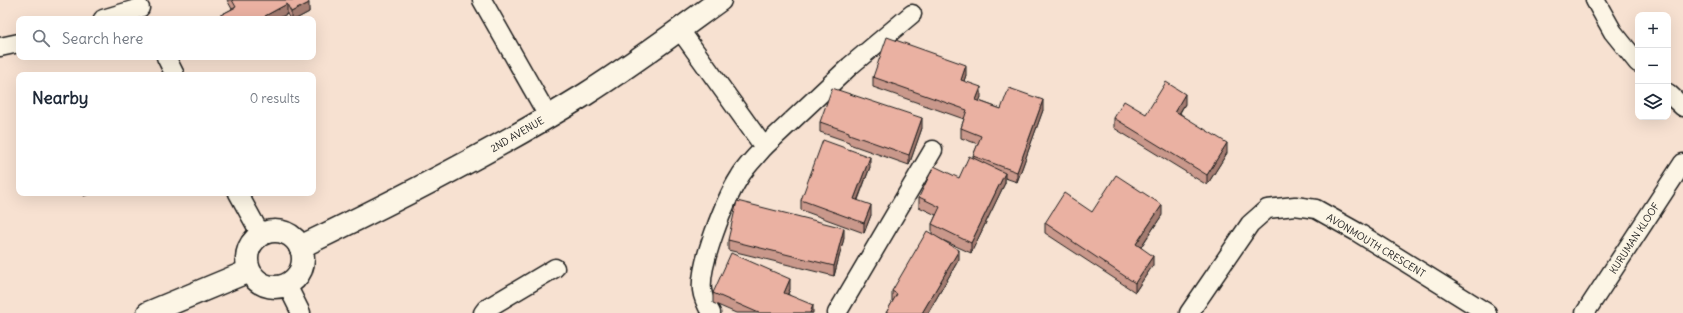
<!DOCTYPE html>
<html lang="en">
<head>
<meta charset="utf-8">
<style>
	body { margin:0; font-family:Delius,sans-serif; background:#f2f2f3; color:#1f2937 }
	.controls { position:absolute; right:12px; top:12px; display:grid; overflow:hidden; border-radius:8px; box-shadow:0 4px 16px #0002 }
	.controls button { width:36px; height:36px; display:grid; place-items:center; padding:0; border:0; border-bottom:1px solid #e0e1e3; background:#fff; color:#1f2937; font:20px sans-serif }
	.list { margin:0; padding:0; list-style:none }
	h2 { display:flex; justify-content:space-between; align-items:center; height:52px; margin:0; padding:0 16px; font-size:17px }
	h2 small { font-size:13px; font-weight:400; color:#747a83 }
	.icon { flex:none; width:22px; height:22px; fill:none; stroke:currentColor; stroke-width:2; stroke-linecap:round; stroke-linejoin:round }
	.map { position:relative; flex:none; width:1683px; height:313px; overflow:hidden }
	.search { position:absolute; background:#fff; box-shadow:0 4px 16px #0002; left:16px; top:16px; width:300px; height:44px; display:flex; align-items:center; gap:10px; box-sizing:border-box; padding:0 14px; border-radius:8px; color:#747a83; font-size:15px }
	.panel { position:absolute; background:#fff; box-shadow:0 4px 16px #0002; left:16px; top:72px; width:300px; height:124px; border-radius:8px }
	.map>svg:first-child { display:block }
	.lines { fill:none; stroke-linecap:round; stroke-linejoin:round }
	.street-casing { stroke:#1c1c1c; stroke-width:21 }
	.secondary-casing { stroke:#1c1c1c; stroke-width:25 }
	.street { stroke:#fcf5e5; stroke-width:18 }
	.secondary { stroke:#fcf5e5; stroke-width:22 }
	.wall { fill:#c9988b; stroke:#1c1c1c }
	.shaded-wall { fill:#a47c71; stroke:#1c1c1c }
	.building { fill:#eab1a2; stroke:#1c1c1c }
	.labels { text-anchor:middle; stroke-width:4; stroke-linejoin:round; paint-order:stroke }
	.street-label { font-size:10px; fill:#1c1c1c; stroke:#fcf5e5 }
</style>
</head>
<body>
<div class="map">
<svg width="1683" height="313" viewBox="0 0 1683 313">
	<rect width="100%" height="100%" fill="#f7e1d1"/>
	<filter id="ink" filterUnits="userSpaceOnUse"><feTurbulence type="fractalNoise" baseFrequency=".025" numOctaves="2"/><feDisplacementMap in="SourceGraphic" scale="8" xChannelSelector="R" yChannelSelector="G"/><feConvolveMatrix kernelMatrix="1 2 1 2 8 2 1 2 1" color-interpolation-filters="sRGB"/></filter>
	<g filter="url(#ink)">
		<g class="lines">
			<!-- street casing -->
			<g class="street-casing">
				<g id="street">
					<polyline points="482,0 548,116"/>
					<polyline points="1595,0 1613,32 1638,63"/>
					<polyline points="103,19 140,8"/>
					<path d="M680 30 764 147C756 157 745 167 739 178 725 200 699 265 702 290 703 299 707 306 711 313"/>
					<polyline points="0,47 19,43"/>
					<polyline points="166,57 175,75"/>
					<polyline points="1668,93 1683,107"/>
					<polyline points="764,147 850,66 912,14"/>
					<polyline points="238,193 261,235"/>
					<polyline points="287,285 301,313"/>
					<polyline points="483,313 486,309 555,268"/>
					<polyline points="837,313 933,150"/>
					<polyline points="1189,313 1250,224 1267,209 1295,206 1316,209 1357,232 1487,313"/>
					<polyline points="1585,313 1683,163"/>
				</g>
			</g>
			<!-- secondary casing -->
			<g class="secondary-casing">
				<g id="secondary">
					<circle cx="275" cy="259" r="28"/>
					<path d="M300 247C398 200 494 151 586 94 632 65 676 32 720 0"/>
					<polyline points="148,313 249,271"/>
				</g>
			</g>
			<!-- street -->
			<use href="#street" class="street"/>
			<!-- secondary -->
			<use href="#secondary" class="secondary"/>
		</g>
		<!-- wall -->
		<g class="wall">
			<polygon points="227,0 308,0 309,12 296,19 290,19 287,14 277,19 215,19 215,18 232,9"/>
			<polygon points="966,75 964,81 981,97 979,101 1001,109 1043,110 1017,182 1005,178 1005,183 971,253 938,238 959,259 928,313 886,313 893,301 892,301 892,291 932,234 932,224 936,215 919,207 919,197 959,178 973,158 973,156 978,144 961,138 961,128 964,119 873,87 873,77"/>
			<polygon points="1185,104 1180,113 1227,153 1207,185 1114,128 1114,118 1146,114"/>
			<polygon points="820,122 922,128 909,165 849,144 849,142 820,132"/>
			<polygon points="870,167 858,200 871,215 864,233 801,210 801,200"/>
			<polygon points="1092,212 1162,215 1141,247 1153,265 1135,292 1045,233 1045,223"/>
			<polygon points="844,238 834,276 728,250 728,240"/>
			<polygon points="790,289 788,294 813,313 736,313 713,303 713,293"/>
		</g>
		<!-- shaded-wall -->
		<g class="shaded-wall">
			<polygon points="309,3 309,12 296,19 291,19 291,12"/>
			<polygon points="287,4 287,14 277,19 265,19 265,16"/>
			<polygon points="966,65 966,75 961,90 961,80"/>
			<polygon points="981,87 981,97 976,110 976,100"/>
			<polygon points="1185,94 1185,104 1175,120 1175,111"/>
			<polygon points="1043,100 1043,110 1017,182 1017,172"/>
			<polygon points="922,118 922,128 909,165 909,155"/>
			<polygon points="1227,143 1227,153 1207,185 1207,175"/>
			<polygon points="870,157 870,167 854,209 854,199"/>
			<polygon points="1005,173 1005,183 971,253 971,243"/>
			<polygon points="84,193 92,193 84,196"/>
			<polygon points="871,205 871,215 864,233 864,223"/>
			<polygon points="1162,205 1162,215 1136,254 1136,244"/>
			<polygon points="844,228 844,238 834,276 834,266"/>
			<polygon points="959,250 959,259 928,313 922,313"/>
			<polygon points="1153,256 1153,265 1135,292 1135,283"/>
			<polygon points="790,279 790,289 784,302 784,293"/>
			<polygon points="813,305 813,313 810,313"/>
		</g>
		<!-- building -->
		<g class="building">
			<polygon points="232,0 308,0 309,3 291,12 287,4 265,16 266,19 216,19 215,18 236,7"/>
			<polygon points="887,37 966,65 961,80 981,87 976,100 1001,109 1009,88 1043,100 1017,172 973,156 981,136 961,128 967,110 873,77"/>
			<polygon points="1166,82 1185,94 1175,111 1227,143 1207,175 1114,118 1124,101 1146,114"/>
			<polygon points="832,88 922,118 909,155 849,134 849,132 820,122"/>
			<polygon points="823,140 870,157 854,199 871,205 864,223 801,200"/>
			<polygon points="969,156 1005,173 971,243 932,224 940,207 919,197 934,166 959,178"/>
			<polygon points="1116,175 1162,205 1136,244 1153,256 1135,283 1045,223 1064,193 1092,212"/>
			<polygon points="737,201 844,228 834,266 728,240"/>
			<polygon points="927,231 959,250 922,313 886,313 897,294 892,291"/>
			<polygon points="731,253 790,279 784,293 813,305 810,313 759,313 713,293"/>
		</g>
	</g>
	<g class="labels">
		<!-- street labels -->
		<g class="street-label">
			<text transform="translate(517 134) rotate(-30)" y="4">2ND AVENUE</text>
			<text transform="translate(1634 238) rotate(-57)" y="4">KURUMAN KLOOF</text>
			<text transform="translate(1376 245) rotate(31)" y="4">AVONMOUTH CRESCENT</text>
		</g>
	</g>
</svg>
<div class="controls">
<button>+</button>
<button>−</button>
<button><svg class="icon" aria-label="layers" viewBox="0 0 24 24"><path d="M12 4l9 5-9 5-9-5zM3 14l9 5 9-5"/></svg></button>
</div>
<div class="search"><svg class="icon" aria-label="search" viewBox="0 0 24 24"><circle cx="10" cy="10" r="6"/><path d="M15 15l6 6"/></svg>Search here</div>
<section class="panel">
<h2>Nearby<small>0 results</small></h2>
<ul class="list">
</ul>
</section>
</div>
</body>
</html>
